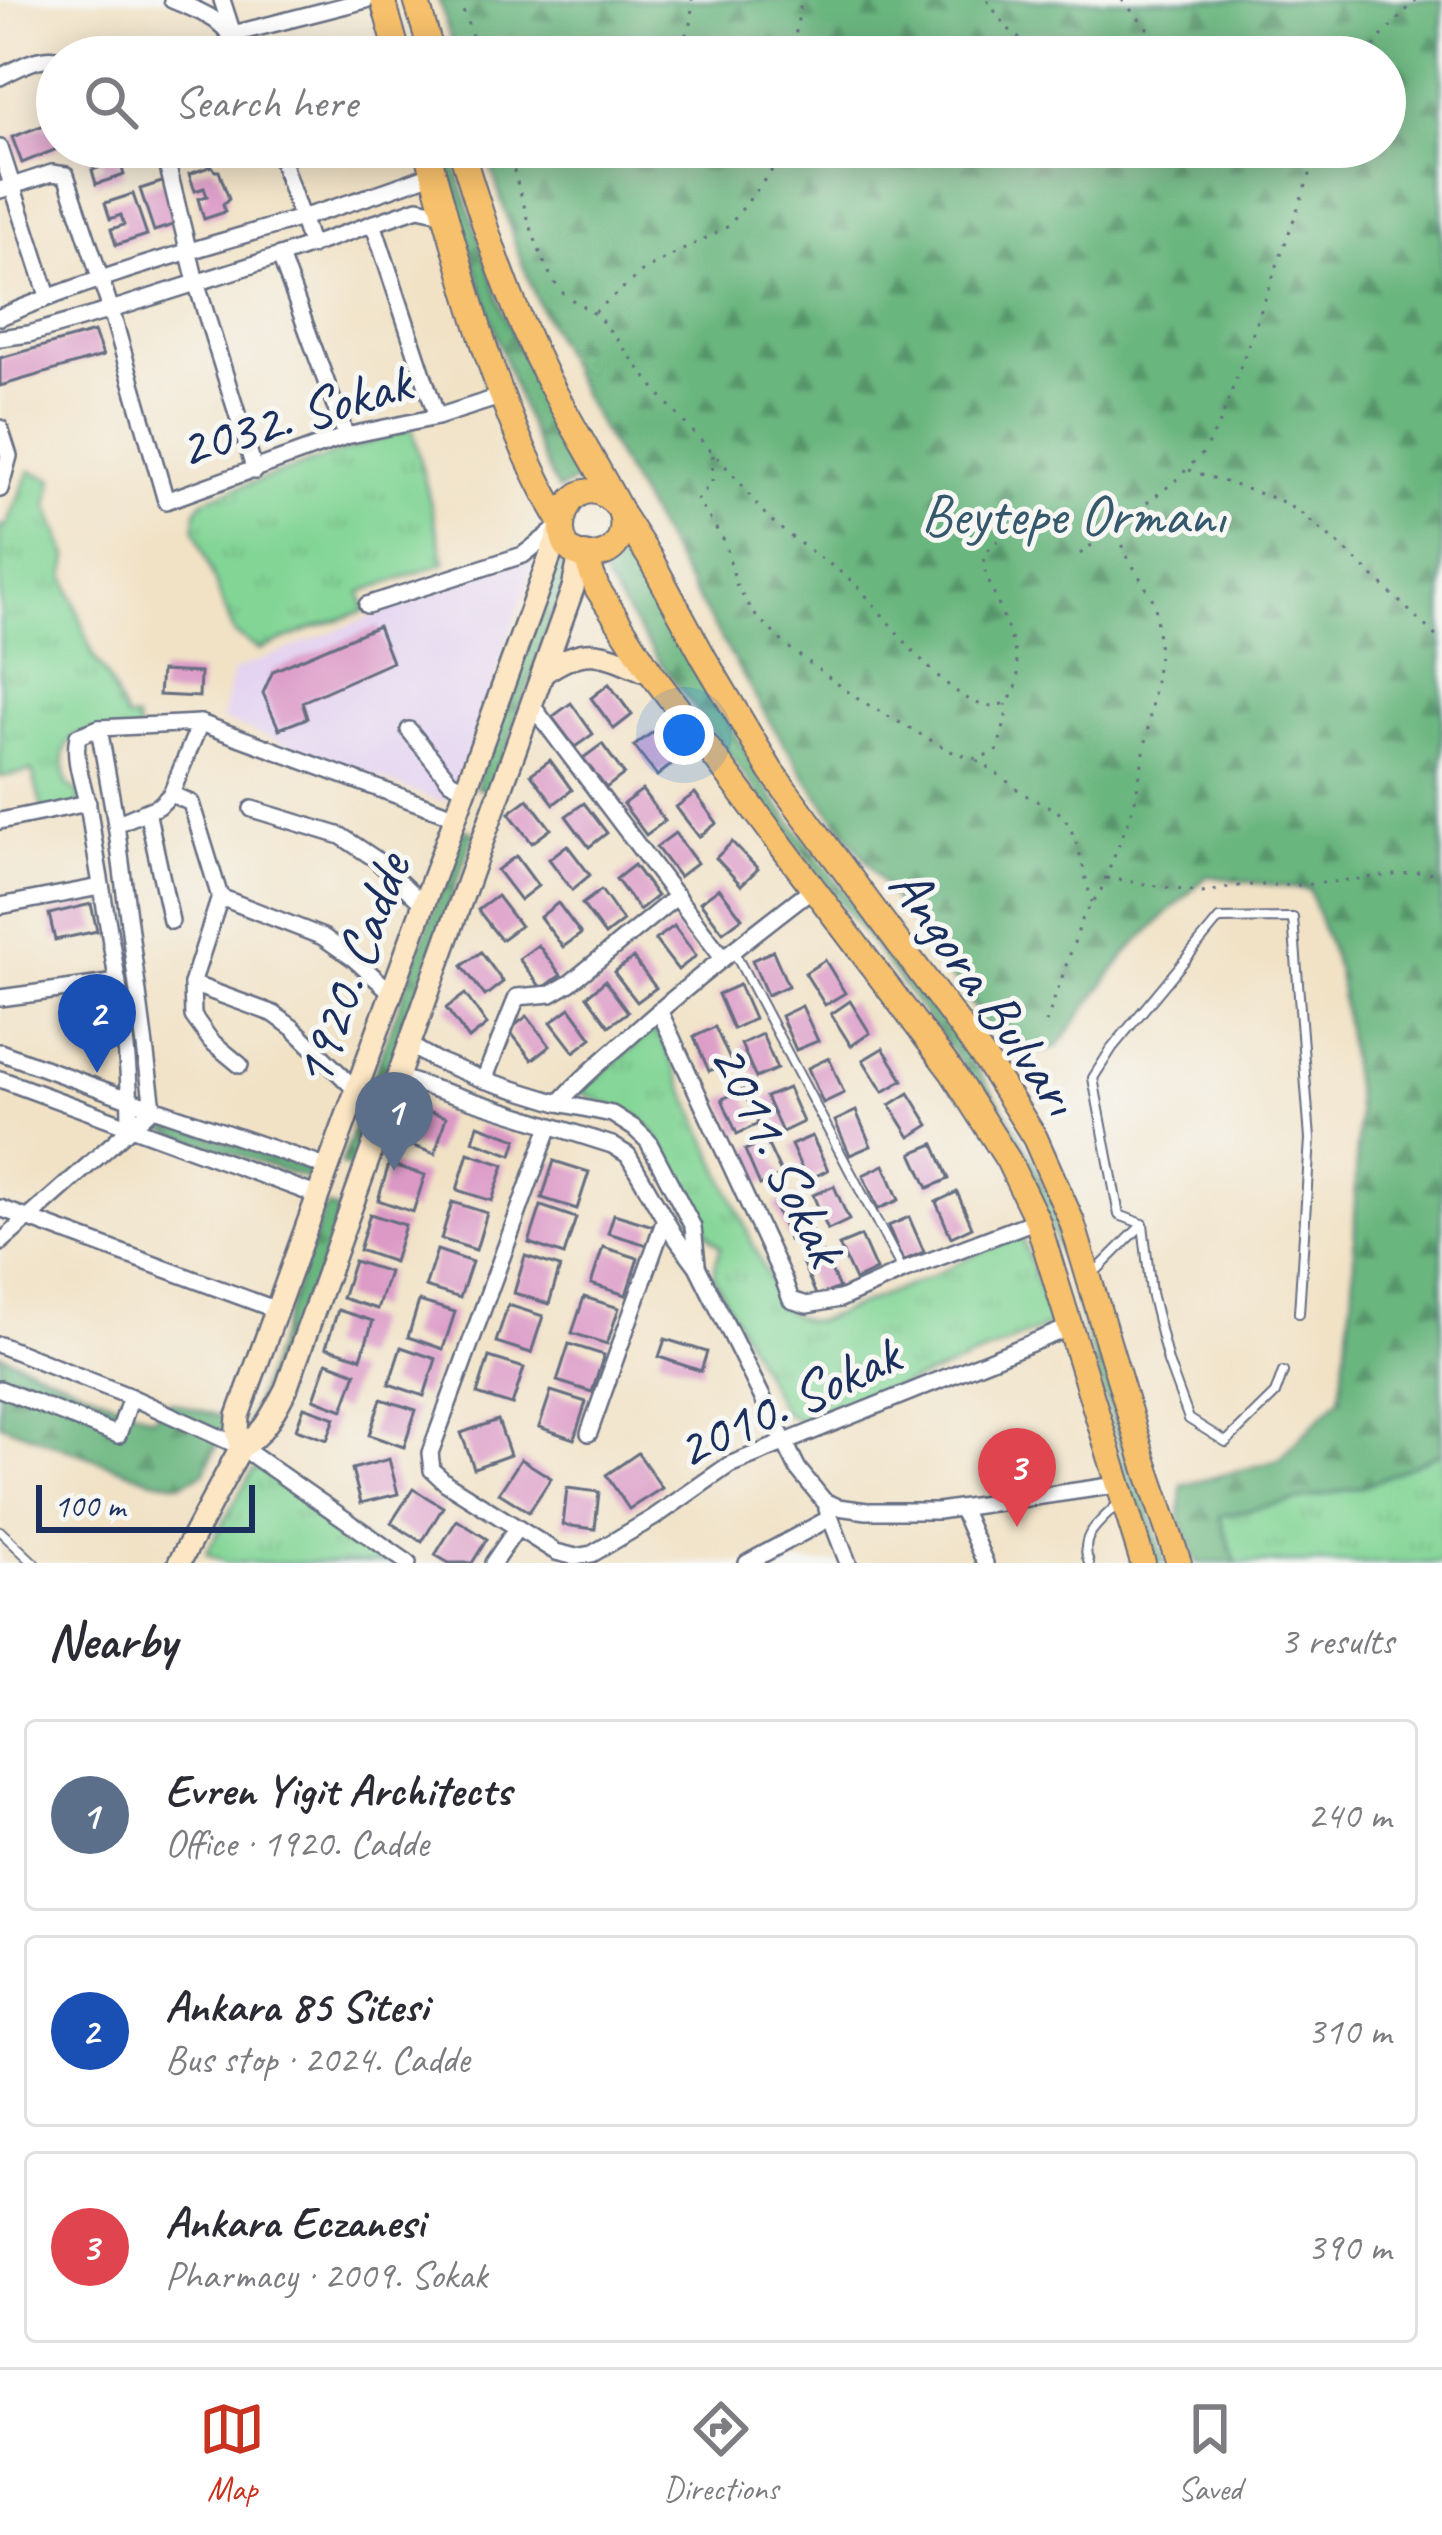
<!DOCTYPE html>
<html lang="en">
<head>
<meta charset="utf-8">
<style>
	body { margin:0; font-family:Caveat,sans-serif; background:#f7f7f7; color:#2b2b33 }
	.scale { position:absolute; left:36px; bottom:30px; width:219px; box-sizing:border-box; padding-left:12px; border:6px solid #1b2f5e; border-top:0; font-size:33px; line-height:42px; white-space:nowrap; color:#1b2f5e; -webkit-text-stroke:9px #f6f6f2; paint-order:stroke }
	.you { position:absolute; left:684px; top:735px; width:42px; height:42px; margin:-30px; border:9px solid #fff; border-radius:50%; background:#1a73e8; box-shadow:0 0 0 18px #1a73e833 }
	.badge { display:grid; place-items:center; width:78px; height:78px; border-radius:50%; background:#c8321e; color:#fff; font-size:39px; font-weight:700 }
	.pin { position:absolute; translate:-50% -99px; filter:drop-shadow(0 3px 6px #0008) }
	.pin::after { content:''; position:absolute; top:63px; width:42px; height:36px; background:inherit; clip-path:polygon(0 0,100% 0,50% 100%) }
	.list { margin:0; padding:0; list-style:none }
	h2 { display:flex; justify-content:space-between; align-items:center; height:156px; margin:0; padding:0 48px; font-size:51px }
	h2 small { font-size:39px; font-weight:400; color:#7c7c81 }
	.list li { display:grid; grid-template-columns:78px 1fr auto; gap:36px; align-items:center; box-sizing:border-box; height:192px; margin:0 24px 24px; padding:0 24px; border:3px solid #e1e1e2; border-radius:12px }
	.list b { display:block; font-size:45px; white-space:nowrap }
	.list p { margin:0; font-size:39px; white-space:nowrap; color:#7c7c81 }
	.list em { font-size:39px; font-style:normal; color:#7c7c81 }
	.icon { flex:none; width:66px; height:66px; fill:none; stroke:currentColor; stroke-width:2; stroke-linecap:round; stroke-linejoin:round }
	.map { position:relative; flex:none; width:1442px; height:1563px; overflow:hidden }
	.search { position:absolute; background:#fff; box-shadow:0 6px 30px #0003; left:36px; right:36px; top:36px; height:132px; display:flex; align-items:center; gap:30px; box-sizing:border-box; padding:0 42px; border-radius:66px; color:#7c7c81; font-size:45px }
	.sheet { height:804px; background:#fff }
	nav { display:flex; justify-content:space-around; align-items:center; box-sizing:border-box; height:168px; border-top:3px solid #e1e1e2; background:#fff; font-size:33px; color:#7c7c81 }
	nav a { display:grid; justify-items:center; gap:6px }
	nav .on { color:#c8321e }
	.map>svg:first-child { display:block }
	.built { fill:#e4d3f1 }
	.grass { fill:url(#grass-tufts); stroke:#4f827a; stroke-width:3 }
	.forest { fill:url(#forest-firs); stroke:#42726e; stroke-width:3 }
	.building { fill:#dc99c6 }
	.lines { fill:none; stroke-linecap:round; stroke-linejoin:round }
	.service-casing { stroke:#666e82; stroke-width:12 }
	.minor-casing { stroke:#666e82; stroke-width:20 }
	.secondary-casing { stroke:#666e82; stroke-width:26 }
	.primary-casing { stroke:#666e82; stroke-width:28 }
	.path { stroke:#666e82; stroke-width:3; stroke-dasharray:3 9; stroke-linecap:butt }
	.service { stroke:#fff; stroke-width:8 }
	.minor { stroke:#fff; stroke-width:15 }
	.secondary { stroke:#fce6c4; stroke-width:21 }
	.primary { stroke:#f7c06c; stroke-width:24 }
	.labels { text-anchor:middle; stroke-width:10; stroke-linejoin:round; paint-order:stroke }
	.street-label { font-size:57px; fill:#1b2f5e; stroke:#f6f6f2 }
	.park-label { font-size:57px; fill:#35586c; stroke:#f6f6f2 }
</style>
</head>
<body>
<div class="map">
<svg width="1442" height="1563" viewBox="0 0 1442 1563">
	<defs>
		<pattern id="grass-tufts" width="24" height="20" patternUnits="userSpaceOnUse" patternTransform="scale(3)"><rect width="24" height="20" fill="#83d596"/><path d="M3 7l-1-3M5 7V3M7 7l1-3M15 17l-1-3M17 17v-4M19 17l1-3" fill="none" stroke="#71b784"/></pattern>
		<pattern id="forest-firs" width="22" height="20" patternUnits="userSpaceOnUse" patternTransform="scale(3)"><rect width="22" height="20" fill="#6ab67f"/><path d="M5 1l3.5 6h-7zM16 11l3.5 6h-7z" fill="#56946b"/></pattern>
	</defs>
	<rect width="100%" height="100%" fill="#f6f6f2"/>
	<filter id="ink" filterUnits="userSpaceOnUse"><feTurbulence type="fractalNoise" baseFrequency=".00833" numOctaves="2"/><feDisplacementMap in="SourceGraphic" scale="24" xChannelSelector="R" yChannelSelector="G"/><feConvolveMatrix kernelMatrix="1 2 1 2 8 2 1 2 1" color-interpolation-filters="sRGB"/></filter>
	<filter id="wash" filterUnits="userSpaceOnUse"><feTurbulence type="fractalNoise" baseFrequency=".004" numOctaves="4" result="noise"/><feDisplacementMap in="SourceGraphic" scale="48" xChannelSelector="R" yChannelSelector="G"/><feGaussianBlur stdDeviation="2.7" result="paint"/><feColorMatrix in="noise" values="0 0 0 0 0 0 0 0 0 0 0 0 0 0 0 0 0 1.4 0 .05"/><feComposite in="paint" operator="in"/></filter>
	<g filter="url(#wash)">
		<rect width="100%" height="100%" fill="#f1e2c6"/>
		<!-- built -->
		<polygon class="built" points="536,559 454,792 442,802 222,720 233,671 494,568"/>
		<!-- grass -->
		<g class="grass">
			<polygon points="412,428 445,563 361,592 365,611 313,628 259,650 234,633 195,529 196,511 205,499"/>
			<path d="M30 471 53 479 48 505 68 557 65 576 94 658 105 673 126 719 136 720 139 732 74 735C59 750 64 766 67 785L78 793 81 809 78 813 45 819 32 771 0 777V525L6 527Z"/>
			<path d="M657 1028 781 1307C794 1317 805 1324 821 1320L928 1278 1020 1232 1051 1325 949 1368 800 1421 783 1412 713 1275 720 1247 710 1237 654 1132 641 1118 579 1092Z"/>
			<polygon points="1442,1452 1442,1563 1236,1563 1219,1516 1362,1487"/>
			<polygon points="253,1470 261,1470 397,1563 227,1563 206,1553"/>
		</g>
		<!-- forest -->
		<g class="forest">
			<path d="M439 0H1442V1452L1362 1487 1220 1516 1236 1563H1197L1180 1517 1182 1486 1279 1460 1340 1397 1353 1291 1358 1114 1338 971 1309 890 1207 876 1129 950 1057 1047C1020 1055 1021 1055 991 1032L811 785 770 722 677 564 586 402 540 307 518 253 485 147H1385V57H456Z"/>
			<path d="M440 147H449L503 313 542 394 588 474 558 491C504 382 476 263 440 147Z"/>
			<path d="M629 551 773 798 957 1041 1009 1116 1031 1157 1050 1200 1081 1287 1165 1563H1156C1110 1432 1083 1293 1025 1166 1006 1127 981 1091 956 1056L661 664 597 568Z"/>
			<polygon points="556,557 567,575 491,792 476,787"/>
			<polygon points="464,829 474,833 355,1168 353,1170 341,1164"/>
			<polygon points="158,1119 317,1172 314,1181 155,1127 154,1122"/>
			<polygon points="328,1207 337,1210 339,1214 283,1378 252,1433 246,1429 323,1212"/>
			<polygon points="0,1354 153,1418 168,1401 229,1419 204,1473 181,1484 152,1480 0,1424"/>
		</g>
		<g id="blocks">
			<!-- building -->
			<g class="building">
				<polygon points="52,122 57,135 57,149 22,163 12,137"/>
				<polygon points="85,147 116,147 124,175 96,184 92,170 104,166 101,158 90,161"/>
				<polygon points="212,166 215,171 219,171 229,199 223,205 225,212 204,219 198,199 207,196 204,188 195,191 189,174"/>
				<polygon points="165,181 179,223 154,231 140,189"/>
				<polygon points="133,194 147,235 116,245 111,229 124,225 121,215 110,219 105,203"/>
				<polygon points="94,332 103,356 0,386 0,358"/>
				<polygon points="378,626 392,662 302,702 307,718 279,729 263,693 273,671"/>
				<polygon points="161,671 200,673 199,697 159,695"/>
				<polygon points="609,684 632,715 614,729 591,698"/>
				<polygon points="571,703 593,734 575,747 552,717"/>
				<polygon points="653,732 675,762 657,776 634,746"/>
				<polygon points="602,744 624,774 606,788 583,758"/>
				<polygon points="550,760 572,790 554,804 531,774"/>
				<polygon points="642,790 665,821 646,835 623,804"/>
				<polygon points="695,793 717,823 699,837 676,807"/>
				<polygon points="528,799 551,829 532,843 509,813"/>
				<polygon points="584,803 607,833 589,847 566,816"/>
				<polygon points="675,833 697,863 679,877 656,847"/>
				<polygon points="732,842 758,869 741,885 716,858"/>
				<polygon points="567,845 590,875 572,890 549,859"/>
				<polygon points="516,856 538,886 520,900 497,870"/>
				<polygon points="634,865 657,896 639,910 616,879"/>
				<polygon points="719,888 742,918 723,932 700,902"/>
				<polygon points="601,890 623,921 605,935 582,904"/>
				<polygon points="497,896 520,926 501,940 478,910"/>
				<polygon points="558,903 581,934 563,947 540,917"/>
				<polygon points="91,904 97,931 55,940 49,914"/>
				<polygon points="674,926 696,956 678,970 655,940"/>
				<polygon points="538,945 561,975 542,989 519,959"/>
				<polygon points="773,951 788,986 767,995 752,960"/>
				<polygon points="481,952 503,982 485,996 462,966"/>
				<polygon points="633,958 656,988 637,1002 614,972"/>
				<polygon points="825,960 845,993 825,1005 805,973"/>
				<polygon points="605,981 628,1012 609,1026 587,996"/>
				<polygon points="739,985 754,1019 733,1029 718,994"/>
				<polygon points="465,994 487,1025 469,1039 446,1008"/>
				<polygon points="850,1001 870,1033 851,1046 831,1014"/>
				<polygon points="802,1006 818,1041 796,1050 781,1016"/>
				<polygon points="570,1008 592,1038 574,1052 551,1022"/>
				<polygon points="527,1016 550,1046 532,1060 509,1030"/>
				<polygon points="715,1027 731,1062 709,1071 694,1037"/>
				<polygon points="762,1034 777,1069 756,1078 741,1044"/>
				<polygon points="883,1048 903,1080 883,1092 863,1060"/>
				<polygon points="829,1058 844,1093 823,1103 808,1068"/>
				<polygon points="788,1088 803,1122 782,1132 766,1097"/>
				<polygon points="743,1090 758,1124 737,1134 722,1099"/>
				<polygon points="909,1093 929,1125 910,1137 890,1105"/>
				<polygon points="409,1105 446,1117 435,1154 397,1140"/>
				<polygon points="856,1111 871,1146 850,1155 835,1121"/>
				<polygon points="478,1125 517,1139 512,1155 473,1141"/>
				<polygon points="812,1136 828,1170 807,1180 791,1145"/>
				<polygon points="766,1141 782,1175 760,1185 745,1150"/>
				<polygon points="934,1144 949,1179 928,1188 912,1153"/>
				<polygon points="468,1153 504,1165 492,1201 457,1190"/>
				<polygon points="554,1161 589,1172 577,1209 542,1198"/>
				<polygon points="389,1164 425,1175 413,1212 378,1200"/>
				<polygon points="884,1165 899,1200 878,1209 863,1175"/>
				<polygon points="834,1186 849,1220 828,1230 813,1195"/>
				<polygon points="957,1192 972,1227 951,1237 936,1202"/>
				<polygon points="795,1196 811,1230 789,1240 774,1205"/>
				<polygon points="452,1202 487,1213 476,1250 441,1239"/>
				<polygon points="541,1206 576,1218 564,1255 529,1243"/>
				<polygon points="370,1214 405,1225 394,1262 359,1250"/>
				<polygon points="614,1214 653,1226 647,1245 608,1233"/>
				<polygon points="909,1217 924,1252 903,1261 888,1226"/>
				<polygon points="861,1236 876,1270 855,1280 839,1245"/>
				<polygon points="603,1247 638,1258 626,1295 591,1284"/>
				<polygon points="437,1250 472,1262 460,1298 425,1287"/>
				<polygon points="823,1253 839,1288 817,1297 802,1262"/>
				<polygon points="525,1256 560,1267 549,1304 514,1293"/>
				<polygon points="354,1261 389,1272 377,1309 342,1298"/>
				<polygon points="584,1297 619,1308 607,1344 572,1333"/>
				<polygon points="419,1301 455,1312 443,1349 408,1337"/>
				<polygon points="508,1305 543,1316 531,1353 496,1342"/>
				<polygon points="338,1310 373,1321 361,1358 326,1347"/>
				<polygon points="665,1339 707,1352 701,1371 659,1357"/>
				<polygon points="569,1344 604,1355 592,1392 557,1381"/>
				<polygon points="401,1347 436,1359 424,1396 389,1384"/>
				<polygon points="489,1357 524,1368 512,1405 477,1394"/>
				<polygon points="327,1362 356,1373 343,1410 314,1399"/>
				<polygon points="551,1391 586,1402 574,1439 539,1427"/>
				<polygon points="381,1399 416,1410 404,1447 369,1435"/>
				<polygon points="304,1407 335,1418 327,1440 296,1429"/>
				<polygon points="498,1420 510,1455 474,1468 461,1433"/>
				<polygon points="638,1453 662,1488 629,1509 606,1475"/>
				<polygon points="389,1459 398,1494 361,1503 352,1469"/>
				<polygon points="521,1459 551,1478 529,1512 499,1493"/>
				<polygon points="567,1488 599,1492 595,1529 563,1525"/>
				<polygon points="413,1489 443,1507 422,1542 391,1523"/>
				<polygon points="457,1520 487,1539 472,1563 449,1563 435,1555"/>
			</g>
		</g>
	</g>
	<g filter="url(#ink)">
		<use href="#blocks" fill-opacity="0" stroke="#666e82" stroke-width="3"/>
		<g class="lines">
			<!-- service casing -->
			<g class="service-casing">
				<g id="service">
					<polyline points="734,952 903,1271"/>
					<polyline points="1143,1224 1119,1215 1093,1078 1112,1048 1219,919 1293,918 1310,1139 1299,1313"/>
					<polyline points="1094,1273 1143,1224 1151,1293 1168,1362 1189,1419 1226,1442 1275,1394 1283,1372"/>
					<polyline points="0,1531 34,1563"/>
					<path d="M1089 1563C1078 1536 1099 1523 1117 1505"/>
				</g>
			</g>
			<!-- minor casing -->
			<g class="minor-casing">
				<g id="minor">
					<path d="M172 0C207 14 227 20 243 57"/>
					<polyline points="222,0 233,34 366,0"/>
					<path d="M0 77C18 68 37 56 57 59"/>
					<polyline points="163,147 196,282 255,471"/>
					<polyline points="277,147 311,246"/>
					<polyline points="0,148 48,296"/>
					<polyline points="0,190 52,173 66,175 111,310 166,501 346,436 437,417 503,396"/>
					<polyline points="373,223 437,417"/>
					<polyline points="280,256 346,436"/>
					<path d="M0 317C140 257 292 228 434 173"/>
					<polyline points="0,338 29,334 111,310 280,256 418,208 447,214"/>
					<polyline points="0,428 9,456 0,489"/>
					<polyline points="367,605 523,555 559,527"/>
					<polyline points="531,704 722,957"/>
					<polyline points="200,723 456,817"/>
					<polyline points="409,730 450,781 466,789"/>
					<polyline points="171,794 191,803 220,897 192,984 193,1016 211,1041 240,1065"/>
					<polyline points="252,809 341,836 374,858 424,905"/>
					<polyline points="147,811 171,921"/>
					<polyline points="0,821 88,803"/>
					<path d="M116 824 159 806 171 794 200 723 99 728 78 736C72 762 86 790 90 817 105 920 131 1024 130 1128"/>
					<polyline points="220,897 323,937 353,958 392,993"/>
					<polyline points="0,906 100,887"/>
					<polyline points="192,984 274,1014 293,1028 357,1091"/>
					<polyline points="0,998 118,982"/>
					<polyline points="659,1010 783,1278 791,1300 807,1305 840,1299 903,1271 1037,1220"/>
					<polyline points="409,1045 435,1060 484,1080 559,1103 612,1114 634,1128 648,1141 693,1227 697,1263"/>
					<polyline points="0,1052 153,1108 329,1168"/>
					<polyline points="397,1077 612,1145 628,1155 674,1235 697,1266 798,1469 824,1501 838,1507 867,1511 938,1511 1117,1485"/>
					<polyline points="0,1079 319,1196"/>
					<polyline points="484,1080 517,997 551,994 570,983 677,896"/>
					<path d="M559 1103C579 1080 603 1060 626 1040 686 986 749 937 813 888"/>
					<polyline points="550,1126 430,1453 432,1470 446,1483 556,1552 576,1557 592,1554 653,1518 729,1465 1071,1327"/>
					<polyline points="0,1208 277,1310"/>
					<polyline points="0,1243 153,1108 116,824 99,728"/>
					<polyline points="0,1345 131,1397 241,1447 408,1563"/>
					<polyline points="0,1389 118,1435 131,1397"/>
					<polyline points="589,1433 665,1219"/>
					<polyline points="961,1508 985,1563"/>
					<polyline points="827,1509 848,1563"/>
					<polyline points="493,1563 517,1528"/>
					<polyline points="747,1563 830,1518"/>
				</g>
			</g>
			<!-- secondary casing -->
			<g class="secondary-casing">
				<g id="secondary">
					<path d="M543 673C588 641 605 654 652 674"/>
					<polyline points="241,1447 237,1430 238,1416 561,526"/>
					<path d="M179 1563 241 1447C264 1435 274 1411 286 1389L573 588 580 554"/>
				</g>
			</g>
			<!-- primary casing -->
			<g class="primary-casing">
				<g id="primary">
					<polyline points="383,0 399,57"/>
					<polyline points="416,0 433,57"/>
					<path d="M426 147C463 272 494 410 561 522"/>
					<path d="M460 147C484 225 509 303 546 376 569 421 596 464 619 508 627 527 621 550 599 555 532 570 567 448 619 508"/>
					<polyline points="623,516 650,558 704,658 771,771 989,1065 1035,1138 1072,1222 1143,1458 1179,1563"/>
					<polyline points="585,555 597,588 652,674 952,1072 1008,1160 1037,1220 1143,1563"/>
				</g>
			</g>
			<!-- path -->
			<g class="path">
				<polyline points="459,0 480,57"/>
				<path d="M987 0C1016 41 1017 42 1065 57"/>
				<polyline points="1122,0 1173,57"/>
				<polyline points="645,57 680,45 691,25 692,0"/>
				<polyline points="792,57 801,0"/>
				<polyline points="1368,57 1379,39 1416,0"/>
				<path d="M507 147C517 180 539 269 562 292 572 302 588 307 599 318 623 345 644 376 667 403 687 427 709 448 729 470 742 484 752 499 764 513 791 542 828 559 857 586 882 610 966 733 1007 701 1039 677 991 596 983 565 986 550 992 542 1007 536"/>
				<polyline points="595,312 644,270 729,226 775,166 783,147"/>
				<polyline points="713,455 712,482 697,500 725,542 737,587 756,616 788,647 858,699 950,751 976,759 997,751 1006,719 1006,704"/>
				<polyline points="1189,470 1279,500 1302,514 1351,555 1442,642"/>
				<polyline points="1080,554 1174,482 1202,454 1220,423 1320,147"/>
				<path d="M977 760C995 770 1008 783 1024 794 1037 803 1056 806 1065 819 1080 842 1084 876 1092 902"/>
				<polyline points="1107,878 1202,893 1244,885 1304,885 1419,872 1442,873"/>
				<polyline points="1046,1023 1083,917 1101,890 1134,806 1146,742 1159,654 1155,603 1124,551 1121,535 1124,518"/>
			</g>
			<!-- service -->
			<use href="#service" class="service"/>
			<!-- minor -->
			<use href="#minor" class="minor"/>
			<!-- secondary -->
			<use href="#secondary" class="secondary"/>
			<!-- primary -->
			<use href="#primary" class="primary"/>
		</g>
	</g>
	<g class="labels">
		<!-- street labels -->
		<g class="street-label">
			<text transform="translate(294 414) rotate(-17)" y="20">2032. Sokak</text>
			<text transform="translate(350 970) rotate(-70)" y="20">1920. Cadde</text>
			<text transform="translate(986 990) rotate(55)" y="20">Angora Bulvarı</text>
			<text transform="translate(779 1153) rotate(64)" y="20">2011. Sokak</text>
			<text transform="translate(787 1401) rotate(-25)" y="20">2010. Sokak</text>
		</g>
		<!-- park labels -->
		<g class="park-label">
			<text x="1073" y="534">Beytepe Ormanı</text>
		</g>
	</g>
</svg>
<div class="scale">100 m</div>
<div class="you"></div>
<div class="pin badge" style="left:394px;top:1171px;background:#5c6f8a">1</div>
<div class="pin badge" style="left:97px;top:1073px;background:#1a4fb4">2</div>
<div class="pin badge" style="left:1017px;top:1527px;background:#e0444e">3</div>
<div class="search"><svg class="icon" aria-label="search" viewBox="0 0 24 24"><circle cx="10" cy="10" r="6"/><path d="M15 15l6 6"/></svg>Search here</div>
</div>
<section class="sheet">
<h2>Nearby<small>3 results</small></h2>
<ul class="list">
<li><span class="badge" style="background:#5c6f8a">1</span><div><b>Evren Yigit Architects</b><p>Office · 1920. Cadde</p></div><em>240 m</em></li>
<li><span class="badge" style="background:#1a4fb4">2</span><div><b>Ankara 85 Sitesi</b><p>Bus stop · 2024. Cadde</p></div><em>310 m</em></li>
<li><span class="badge" style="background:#e0444e">3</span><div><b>Ankara Eczanesi</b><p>Pharmacy · 2009. Sokak</p></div><em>390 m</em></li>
</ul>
</section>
<nav>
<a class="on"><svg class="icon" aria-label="map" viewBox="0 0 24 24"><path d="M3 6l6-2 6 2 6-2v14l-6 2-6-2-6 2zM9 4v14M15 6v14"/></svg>Map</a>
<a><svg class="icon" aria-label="directions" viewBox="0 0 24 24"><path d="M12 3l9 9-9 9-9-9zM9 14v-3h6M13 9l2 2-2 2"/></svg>Directions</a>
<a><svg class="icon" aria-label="saved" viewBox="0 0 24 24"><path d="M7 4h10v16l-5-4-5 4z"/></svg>Saved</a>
</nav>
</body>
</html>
